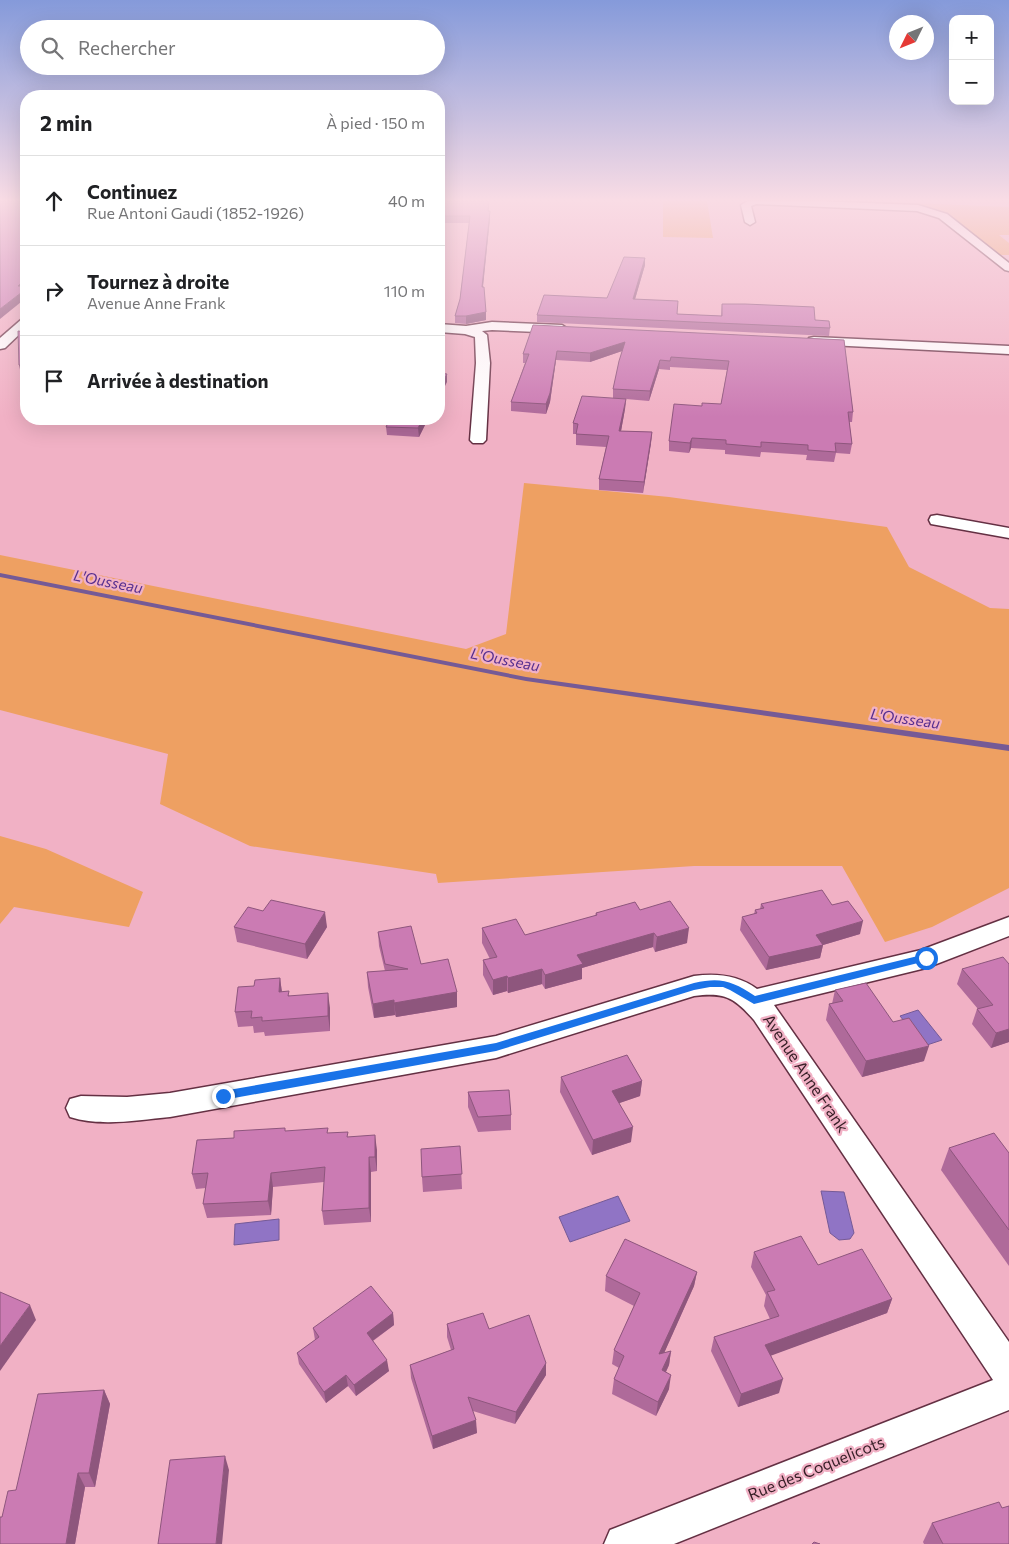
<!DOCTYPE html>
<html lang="fr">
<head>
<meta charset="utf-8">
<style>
	body { margin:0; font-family:Commissioner,sans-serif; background:#f2f2f2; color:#202124 }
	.controls { position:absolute; right:15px; top:15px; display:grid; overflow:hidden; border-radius:10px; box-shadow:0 5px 20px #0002 }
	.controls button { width:45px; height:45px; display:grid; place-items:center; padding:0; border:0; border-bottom:1px solid #e0e0e0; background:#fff; color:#202124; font:25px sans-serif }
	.compass { position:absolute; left:889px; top:15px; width:45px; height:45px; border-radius:50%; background:#fff; box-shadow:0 5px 20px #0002; rotate:227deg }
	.stop { position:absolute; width:15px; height:15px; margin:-11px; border:4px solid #1a73e8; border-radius:50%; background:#fff }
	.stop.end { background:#1a73e8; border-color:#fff; box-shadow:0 1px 5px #0008 }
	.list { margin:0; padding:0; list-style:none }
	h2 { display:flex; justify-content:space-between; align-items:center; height:65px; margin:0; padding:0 20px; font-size:21px }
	h2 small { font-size:16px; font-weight:400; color:#757577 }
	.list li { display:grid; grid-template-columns:32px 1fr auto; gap:15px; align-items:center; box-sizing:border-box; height:90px; padding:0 20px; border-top:1px solid #e0e0e0 }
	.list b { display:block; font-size:19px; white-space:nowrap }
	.list p { margin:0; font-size:16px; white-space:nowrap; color:#757577 }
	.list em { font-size:16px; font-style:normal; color:#757577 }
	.icon { flex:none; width:28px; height:28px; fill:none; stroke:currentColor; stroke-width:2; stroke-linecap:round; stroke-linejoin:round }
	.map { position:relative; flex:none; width:1009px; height:1544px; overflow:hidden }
	.search { position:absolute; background:#fff; box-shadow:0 5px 20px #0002; left:20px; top:20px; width:425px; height:55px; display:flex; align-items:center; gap:12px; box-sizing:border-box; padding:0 18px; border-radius:28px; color:#757577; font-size:19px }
	.panel { position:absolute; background:#fff; box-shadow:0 5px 20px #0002; left:20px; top:90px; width:425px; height:335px; border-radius:20px }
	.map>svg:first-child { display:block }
	.green { fill:#eea062 }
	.water { fill:#9074c5; stroke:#755a96 }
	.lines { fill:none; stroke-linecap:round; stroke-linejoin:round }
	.stream { fill:#755a96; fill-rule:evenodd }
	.minor-casing { stroke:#643043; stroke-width:3 }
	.minor { fill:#fff; fill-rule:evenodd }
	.wall { fill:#af6a9a }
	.shaded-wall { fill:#8e567d }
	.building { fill:#cb7bb3; stroke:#8e567d }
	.route { fill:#1a73e8 }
	.labels { text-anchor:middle; stroke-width:4.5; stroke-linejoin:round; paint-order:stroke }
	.water-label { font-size:15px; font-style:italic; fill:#572f8f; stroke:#f1b1c5 }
	.near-street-label { font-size:16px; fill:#371f27; stroke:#f1b1c5 }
</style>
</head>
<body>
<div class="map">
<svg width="1009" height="1544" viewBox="0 0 1009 1544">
	<rect width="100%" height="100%" fill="#f1b1c5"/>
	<!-- green -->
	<g class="green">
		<polygon points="663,201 707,201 713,238 663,237"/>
		<polygon points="792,201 860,201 1009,207 1009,235 999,235 1009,243 1009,255 999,255 944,213 924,207"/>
		<polygon points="524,483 669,497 887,527 909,567 990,608 1009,609 1009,888 932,927 885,942 842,866 694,866 438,883 436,874 250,846 160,804 168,754 0,710 0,555 466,649 506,634"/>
		<polygon points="0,836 46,849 143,892 129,927 14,907 0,924"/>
	</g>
	<!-- water -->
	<g class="water">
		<polygon points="918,1010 942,1040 924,1046 900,1016"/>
		<polygon points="821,1191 844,1192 854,1233 850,1239 839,1240 830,1233"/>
		<polygon points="618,1196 630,1221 570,1242 559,1217"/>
		<polygon points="279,1219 279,1240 234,1245 235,1224"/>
	</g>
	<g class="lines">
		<!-- stream -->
		<polygon class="stream" points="0,573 526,677 1009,745 1009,751 526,681 0,577"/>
		<!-- minor casing -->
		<g class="minor-casing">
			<g id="minor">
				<polygon points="748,201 816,201 918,205 947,214 1009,263 1009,271 1005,270 939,218 917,211 756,204 751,206 755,222 750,225 745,222 741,205"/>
				<polygon points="26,318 26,328 5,348 0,349 0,338 22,319"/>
				<polygon points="492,322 562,325 568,329 562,333 492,330 482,331 487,335 490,363 486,440 483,443 473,443 470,440 476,363 475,337 465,334 439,332 439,324 466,326"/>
				<polygon points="814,337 1009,346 1009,354 809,344 808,341 809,338"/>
				<polygon points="937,515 1009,528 1009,538 931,524 929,520 931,516"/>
				<path d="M1009 917V936L926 968 774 1005 1009 1342V1410L674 1544H604L610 1530 993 1380 754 1020C734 997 724 992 694 996L496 1058 170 1117C138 1120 101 1127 70 1117L66 1108 70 1099 81 1096 127 1097 170 1093 496 1036 694 976C717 973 738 975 757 989L921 950Z"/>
			</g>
		</g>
		<!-- minor -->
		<use href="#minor" class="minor"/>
	</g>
	<!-- wall -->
	<g class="wall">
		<polygon points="439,201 489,211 490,218 483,287 486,312 486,320 466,324 455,323 455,316 460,299 469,223 439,223"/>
		<polygon points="645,258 645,265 635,299 677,314 721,316 722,304 815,320 830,328 829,336 537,322 537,315 607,298"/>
		<polygon points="533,325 844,340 853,412 852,422 849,422 852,444 850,454 836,453 834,462 806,460 807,455 761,452 760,457 725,454 725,450 691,448 689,453 669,451 669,441 702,406 721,404 727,370 670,367 670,370 659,369 649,401 626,399 625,409 621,431 652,432 651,443 643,493 599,490 599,479 606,447 576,445 576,434 573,434 573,423 613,398 613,389 622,351 590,362 556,360 550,402 546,414 511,411 511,402 525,363 523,363 523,354"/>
		<polygon points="390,419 428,419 419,437 387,435 386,427"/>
		<polygon points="761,904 832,905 860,934 823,945 820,958 766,970 740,930 742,917 754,914 755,910 760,909"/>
		<polygon points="640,910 687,943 655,952 653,947 582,968 582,979 545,989 542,984 508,993 507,991 493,995 483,975 483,960 490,959 482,943 482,928 525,935 595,916 596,913"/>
		<polygon points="234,927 327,927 307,959 237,942"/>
		<polygon points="378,932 421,964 457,992 457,1007 396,1017 395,1015 374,1018 368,987 367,972 385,971 379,946"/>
		<polygon points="1009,964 1009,1042 991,1048 972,1024 977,1009 978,1009 957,984 962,969"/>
		<polygon points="280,978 282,992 290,996 330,1008 330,1031 265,1036 264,1032 254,1033 253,1026 238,1027 235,1012 254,986"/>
		<polygon points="835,990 893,1022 924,1061 862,1077 826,1020 829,1004 832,1004"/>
		<polygon points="561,1077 642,1081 640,1096 619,1103 631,1142 592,1155 560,1092"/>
		<polygon points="468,1092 511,1115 511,1130 478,1132 468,1107"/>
		<polygon points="285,1131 328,1133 348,1137 377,1150 377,1171 371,1172 371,1222 324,1225 322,1211 324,1182 273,1187 271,1215 207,1218 203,1204 206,1188 196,1189 192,1174 234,1138"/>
		<polygon points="460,1146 462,1189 423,1192 422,1177"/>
		<polygon points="949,1148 1009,1153 1009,1266 941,1170"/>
		<polygon points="754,1252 818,1265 892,1299 887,1313 771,1355 779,1393 738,1407 711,1351 714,1337 770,1319 764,1306 766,1295 751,1267"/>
		<polygon points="697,1272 694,1286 664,1353 671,1351 669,1365 666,1372 669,1389 656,1416 612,1394 614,1379 619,1368 612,1364 614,1350 634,1306 605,1291 606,1276"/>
		<polygon points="393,1313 394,1325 373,1341 389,1371 356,1396 348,1386 326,1403 299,1364 297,1353 315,1340 313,1328"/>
		<polygon points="447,1324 489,1329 546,1363 546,1375 515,1424 473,1411 477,1433 433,1449 411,1378 410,1365 451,1350 447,1337"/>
		<polygon points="104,1390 110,1404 95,1487 85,1487 75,1544 0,1544 2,1517 16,1490"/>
		<polygon points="1002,1508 1009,1544 924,1544 923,1542 932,1523"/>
	</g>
	<!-- shaded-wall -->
	<g class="shaded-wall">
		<polygon points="490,211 490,218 482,295 482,287"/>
		<polygon points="645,258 645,265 633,306 633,299"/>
		<polygon points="26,279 26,288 18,286"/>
		<polygon points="26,289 26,298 0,319 0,309"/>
		<polygon points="486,312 486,320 466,324 466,316"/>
		<polygon points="625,342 625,350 590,362 590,353"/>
		<polygon points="557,351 556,360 550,402 546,414 546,404"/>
		<polygon points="660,360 659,369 649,401 650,391"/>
		<polygon points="19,365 26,365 26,373 21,374"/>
		<polygon points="447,374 447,382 439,398 439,389"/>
		<polygon points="626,399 625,409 619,442 619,431"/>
		<polygon points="423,419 428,419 419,437 418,428"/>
		<polygon points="652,432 651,443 643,493 644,482"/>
		<polygon points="692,438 691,448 689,453 690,443"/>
		<polygon points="325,912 327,927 307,959 305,944"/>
		<polygon points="863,921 860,934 823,945 820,958 766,970 769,957 816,935"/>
		<polygon points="689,928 687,943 655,952 657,937"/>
		<polygon points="654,933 653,947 582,968 582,979 545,989 545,975 577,955"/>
		<polygon points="542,969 542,984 508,993 508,978"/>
		<polygon points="507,976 507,991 493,995 493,980"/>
		<polygon points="280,978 282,993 279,992"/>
		<polygon points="457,992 457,1007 396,1017 394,1003"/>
		<polygon points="328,993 330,1008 330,1031 328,1016"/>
		<polygon points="394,1000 395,1015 374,1018 373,1004"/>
		<polygon points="1009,1029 1009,1042 991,1048 996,1033"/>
		<polygon points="929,1046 924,1061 862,1077 866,1061"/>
		<polygon points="642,1081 640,1096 611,1106 612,1091"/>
		<polygon points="633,1127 631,1142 592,1155 593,1140"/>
		<polygon points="375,1135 377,1150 377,1171 375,1157"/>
		<polygon points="369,1157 371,1172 371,1222 369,1208"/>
		<polygon points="271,1173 273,1187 271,1215 268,1201"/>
		<polygon points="697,1272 694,1286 657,1369 659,1354"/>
		<polygon points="892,1299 887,1313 762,1359 765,1345"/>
		<polygon points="30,1305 36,1320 0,1371 0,1346"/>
		<polygon points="393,1313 394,1325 368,1344 367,1333"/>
		<polygon points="671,1351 669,1365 660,1384 662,1370"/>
		<polygon points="387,1360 389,1371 356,1396 354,1385"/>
		<polygon points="546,1363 546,1375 515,1424 516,1412"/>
		<polygon points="346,1375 348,1386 326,1403 324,1392"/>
		<polygon points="671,1375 669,1389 656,1416 658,1402"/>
		<polygon points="783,1379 779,1393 738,1407 741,1394"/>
		<polygon points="104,1390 110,1404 95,1487 89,1473"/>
		<polygon points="476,1420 477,1433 433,1449 432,1436"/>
		<polygon points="225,1456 229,1470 222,1544 216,1544"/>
		<polygon points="78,1473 85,1487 75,1544 66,1544"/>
	</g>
	<!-- building -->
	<g class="building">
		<polygon points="0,201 26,201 26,279 18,286 26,286 26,289 0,309"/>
		<polygon points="439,201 489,201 488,211 490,211 482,287 484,287 486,312 466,316 455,316 460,299 470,216 439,216"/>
		<polygon points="624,257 645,258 633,299 678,301 677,314 722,316 722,304 745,304 814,307 815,320 829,321 830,328 537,315 544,295 607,298"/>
		<polygon points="533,325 844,340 853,412 848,412 852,444 835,443 836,452 808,450 808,445 761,442 761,447 726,444 726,440 692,438 690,443 669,441 674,404 702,406 702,403 721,404 729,361 671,357 670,361 660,360 650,391 613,389 619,361 625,342 590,353 557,351 550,393 546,404 511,402 529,354 523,354"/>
		<polygon points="18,331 26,332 26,365 19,365"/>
		<polygon points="439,373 447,374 439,389"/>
		<polygon points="582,396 626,399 619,431 652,432 644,482 599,479 609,436 576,434 578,424 573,423"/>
		<polygon points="390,419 423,419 418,428 386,427"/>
		<polygon points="822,890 832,905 848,901 863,921 816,935 823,945 769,957 742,917 757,913 755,910 764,908 761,904"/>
		<polygon points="271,900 325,912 305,944 234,927 248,907 263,911"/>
		<polygon points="670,901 689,928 657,937 654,933 577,955 583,964 545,975 542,969 508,978 507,976 493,980 483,960 497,957 482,928 516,919 525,935 597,915 596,913 635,902 640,910"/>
		<polygon points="411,926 421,964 448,959 457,992 394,1003 394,1000 373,1004 367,972 408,969 385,964 378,932"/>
		<polygon points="1003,957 1009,964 1009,1029 996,1033 977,1009 993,1005 962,969"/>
		<polygon points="280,978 279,992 289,991 288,996 328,993 328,1016 262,1021 262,1017 251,1018 252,1011 235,1012 238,987 254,986 255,980"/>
		<polygon points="866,983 893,1022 909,1018 929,1046 866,1061 829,1004 843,1001 835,990"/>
		<polygon points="627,1055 642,1081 612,1091 633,1127 593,1140 561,1077"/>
		<polygon points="509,1090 511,1115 478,1117 468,1092"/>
		<polygon points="285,1128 285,1131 328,1128 327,1133 348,1132 347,1137 375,1135 375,1157 369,1157 369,1208 322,1211 325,1167 271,1173 268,1201 203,1204 208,1173 192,1174 197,1140 234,1138 234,1131"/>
		<polygon points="994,1133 1009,1153 1009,1230 949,1148"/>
		<polygon points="460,1146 462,1174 422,1177 421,1149"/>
		<polygon points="801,1236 818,1265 862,1249 892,1299 765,1345 783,1379 741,1394 714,1337 779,1316 767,1292 775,1290 754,1252"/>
		<polygon points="625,1239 697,1272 659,1354 671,1351 662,1370 671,1375 658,1402 614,1379 624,1356 614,1350 640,1293 606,1276"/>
		<polygon points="371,1286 393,1313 367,1333 387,1360 354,1385 346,1375 324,1392 297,1353 319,1337 313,1328"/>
		<polygon points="0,1292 30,1305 0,1346"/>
		<polygon points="483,1313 489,1329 529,1315 546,1363 516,1412 468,1397 476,1420 432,1436 410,1365 454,1349 447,1324"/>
		<polygon points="104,1390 89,1473 78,1473 66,1544 0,1544 0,1517 2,1517 8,1491 16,1490 38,1394"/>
		<polygon points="225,1456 216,1544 158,1544 170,1460"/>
		<polygon points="999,1502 1002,1508 1009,1506 1009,1544 943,1544 932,1523"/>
		<polygon points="814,1542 820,1544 812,1544"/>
	</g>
	<!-- sky -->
	<linearGradient id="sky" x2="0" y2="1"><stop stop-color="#859ada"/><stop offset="0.48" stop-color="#f9dce5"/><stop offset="1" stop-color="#f9dce5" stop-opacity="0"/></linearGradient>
	<rect width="1009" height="417" fill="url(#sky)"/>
	<!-- route -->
	<path class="route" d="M926 954 931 958 930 960 754 1004 730 990 723 987H710L694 990 496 1051 223 1100 218 1096 223 1091 496 1043 694 983C721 977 732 981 755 996Z"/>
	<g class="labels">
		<!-- water labels -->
		<g class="water-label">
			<text transform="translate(108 582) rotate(11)" y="5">L'Ousseau</text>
			<text transform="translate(505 660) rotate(11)" y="5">L'Ousseau</text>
			<text transform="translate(905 719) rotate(8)" y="5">L'Ousseau</text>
		</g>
		<!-- near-street labels -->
		<g class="near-street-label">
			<text transform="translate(806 1073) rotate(56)" y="6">Avenue Anne Frank</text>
			<text transform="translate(816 1468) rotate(-22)" y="6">Rue des Coquelicots</text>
		</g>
	</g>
</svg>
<div class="controls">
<button>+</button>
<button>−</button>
</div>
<svg class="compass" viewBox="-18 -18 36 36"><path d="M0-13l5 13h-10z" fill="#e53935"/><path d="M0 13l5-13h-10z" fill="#757577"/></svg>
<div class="stop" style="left:926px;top:958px"></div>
<div class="stop end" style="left:223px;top:1096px"></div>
<div class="search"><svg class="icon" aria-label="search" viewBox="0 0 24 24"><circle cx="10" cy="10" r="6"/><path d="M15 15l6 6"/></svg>Rechercher</div>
<section class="panel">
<h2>2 min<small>À pied · 150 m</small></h2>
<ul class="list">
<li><svg class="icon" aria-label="ahead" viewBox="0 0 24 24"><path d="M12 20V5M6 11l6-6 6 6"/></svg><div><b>Continuez</b><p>Rue Antoni Gaudi (1852-1926)</p></div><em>40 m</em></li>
<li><svg class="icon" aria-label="right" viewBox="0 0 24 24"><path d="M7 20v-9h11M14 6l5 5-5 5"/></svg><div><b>Tournez à droite</b><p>Avenue Anne Frank</p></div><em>110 m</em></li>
<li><svg class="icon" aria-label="arrive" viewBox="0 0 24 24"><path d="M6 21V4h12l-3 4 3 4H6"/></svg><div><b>Arrivée à destination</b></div></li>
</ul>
</section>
</div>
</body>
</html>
